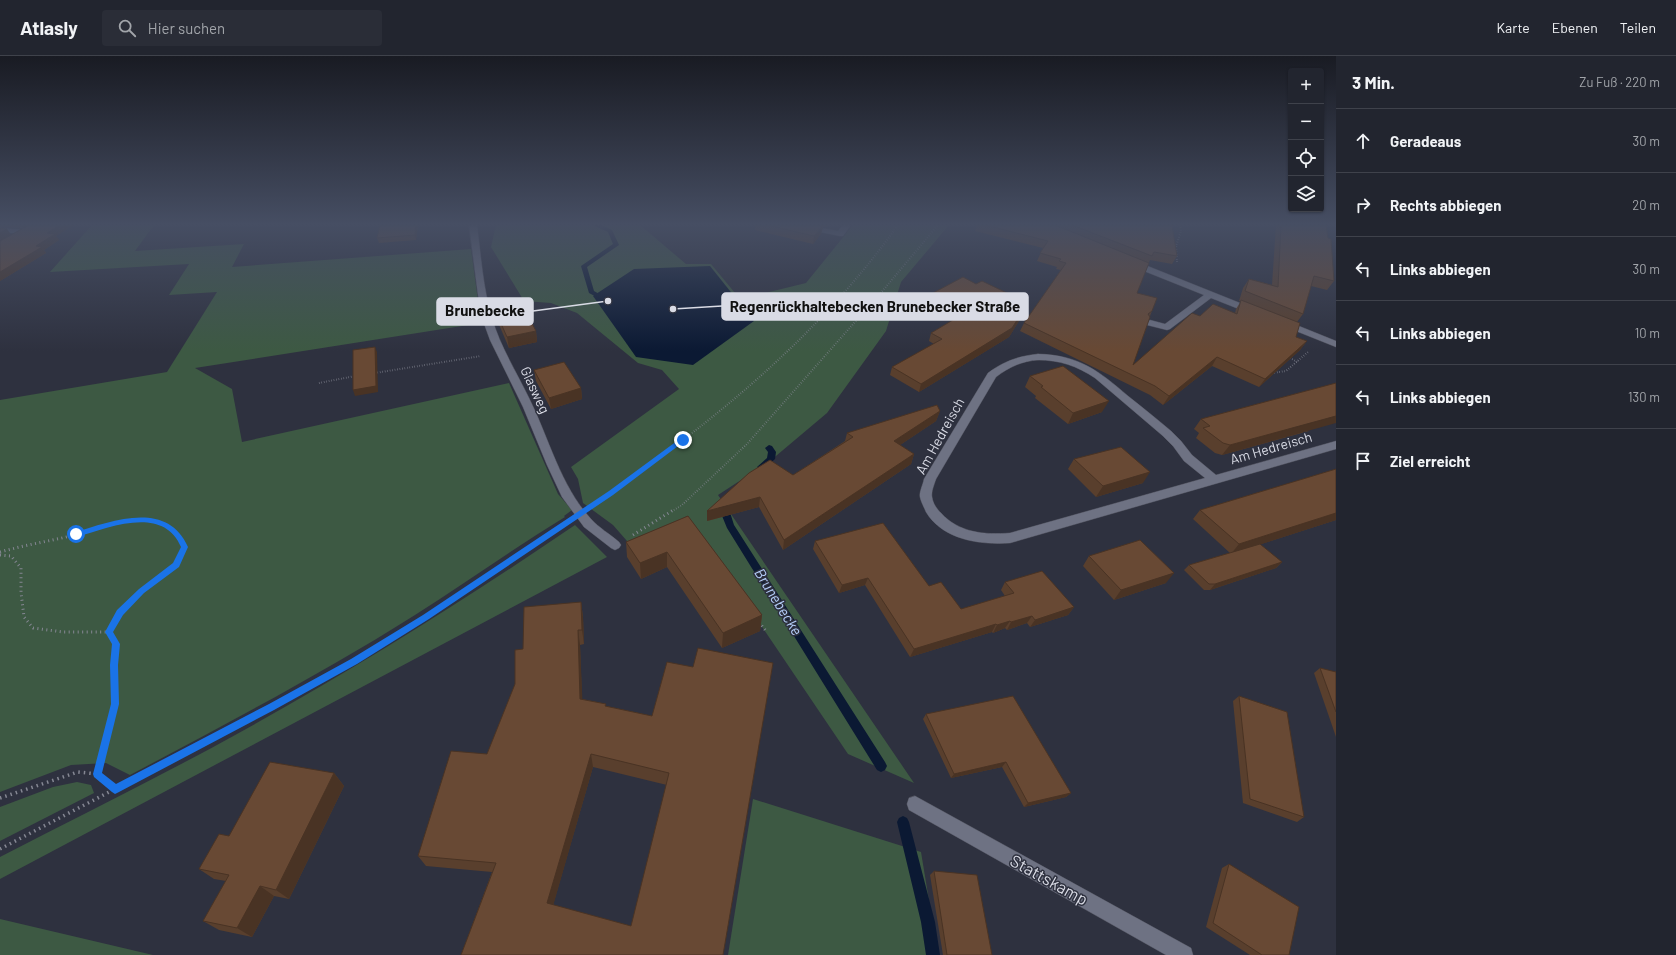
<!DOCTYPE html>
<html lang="de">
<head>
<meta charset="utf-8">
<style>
	body { margin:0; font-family:Barlow,sans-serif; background:#2a2d37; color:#f1f3f6 }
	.controls { position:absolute; right:12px; top:12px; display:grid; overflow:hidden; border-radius:4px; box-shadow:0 1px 3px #0004 }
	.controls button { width:36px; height:36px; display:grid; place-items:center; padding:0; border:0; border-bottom:1px solid #3f424b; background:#22252f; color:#f1f3f6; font:20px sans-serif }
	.stop { position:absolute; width:12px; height:12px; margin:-9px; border:3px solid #1a73e8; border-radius:50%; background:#fff }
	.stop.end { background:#1a73e8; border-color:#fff; box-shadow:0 1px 4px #0008 }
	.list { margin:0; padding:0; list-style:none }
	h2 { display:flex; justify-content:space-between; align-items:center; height:52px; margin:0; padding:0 16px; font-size:17px }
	h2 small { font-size:13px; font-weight:400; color:#a2a5aa }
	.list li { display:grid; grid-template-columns:26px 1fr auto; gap:12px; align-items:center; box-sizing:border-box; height:64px; padding:0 16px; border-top:1px solid #3f424b }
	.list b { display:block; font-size:15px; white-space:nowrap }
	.list em { font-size:13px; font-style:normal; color:#a2a5aa }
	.icon { flex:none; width:22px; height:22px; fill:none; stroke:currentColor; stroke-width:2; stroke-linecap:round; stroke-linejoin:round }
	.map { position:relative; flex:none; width:1336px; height:899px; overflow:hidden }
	header { display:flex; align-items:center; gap:24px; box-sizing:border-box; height:56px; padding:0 20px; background:#22252f; border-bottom:1px solid #3f424b }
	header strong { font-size:19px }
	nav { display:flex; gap:22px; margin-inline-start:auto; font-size:14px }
	.search { width:280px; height:36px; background:#2a2d37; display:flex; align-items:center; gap:10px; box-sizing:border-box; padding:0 14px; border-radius:4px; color:#a2a5aa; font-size:15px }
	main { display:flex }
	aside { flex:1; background:#22252f }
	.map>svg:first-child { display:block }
	.green { fill:#3d5943 }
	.water { fill:#0b1933 }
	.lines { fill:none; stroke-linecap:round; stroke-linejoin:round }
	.stream { fill:#0b1933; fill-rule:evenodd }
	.minor-casing { stroke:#4d4f5b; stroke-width:1 }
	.path-far2 { stroke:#858793; stroke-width:2; stroke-dasharray:0.5 2; stroke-linecap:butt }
	.path-far1 { stroke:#858793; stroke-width:3; stroke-dasharray:1 3.5; stroke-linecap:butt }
	.path { stroke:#858793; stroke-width:3.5; stroke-dasharray:1.5 4; stroke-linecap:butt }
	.minor { fill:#6e7283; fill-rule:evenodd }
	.path-bridge-far1 { stroke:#858793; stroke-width:2; stroke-dasharray:0.5 2; stroke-linecap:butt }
	.path-bridge { stroke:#858793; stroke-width:3; stroke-dasharray:1 3.5; stroke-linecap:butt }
	.wall { fill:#593f2d; fill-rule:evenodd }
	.shaded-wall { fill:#493324 }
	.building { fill:#684934; stroke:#493324; fill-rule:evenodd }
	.route { fill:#1a73e8 }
	.labels { text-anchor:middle; stroke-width:3; stroke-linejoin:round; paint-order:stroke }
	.street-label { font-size:14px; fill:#d9dbe5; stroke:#2e313f }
	.water-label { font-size:15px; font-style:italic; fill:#b5cffa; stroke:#2e313f }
	.near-street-label { font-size:17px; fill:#d9dbe5; stroke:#2e313f }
	.leader { fill:none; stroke:#d9dbe5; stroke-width:1.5 }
	.callout-dot { fill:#d9dbe5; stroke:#2e313f; stroke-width:1.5 }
	.callout { fill:#d9dbe5; stroke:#d9dbe5; stroke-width:1.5 }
	.callout-label { font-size:15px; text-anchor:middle; font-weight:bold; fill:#111 }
</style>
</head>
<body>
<header>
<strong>Atlasly</strong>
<div class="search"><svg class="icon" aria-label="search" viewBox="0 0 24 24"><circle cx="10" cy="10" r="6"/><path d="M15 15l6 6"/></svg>Hier suchen</div>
<nav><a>Karte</a><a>Ebenen</a><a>Teilen</a></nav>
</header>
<main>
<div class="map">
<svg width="1336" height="899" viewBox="0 0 1336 899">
	<rect width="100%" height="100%" fill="#2e313f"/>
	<!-- green -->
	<g class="green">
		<path d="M92 169H154L135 195 244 188 232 211 471 193 481 267 195 312 232 333 242 386 509 327 558 438 572 454 564 460 565 461C514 492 466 527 415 559 323 617 226 668 130 719L106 707 71 709 0 736V344L167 316 217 236 169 239 189 208 50 216Z"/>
		<polygon points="496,169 640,169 686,208 711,208 740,243 806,227 853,169 949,169 901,226 886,275 827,357 770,405 718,439 914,727 848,698 687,460 634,493 613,469 583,447 578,423 571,411 679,333 662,314 638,307 577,257 551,247 524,245 491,191"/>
		<path d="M575 469 607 501 0 823V801C79 760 159 721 237 678 353 614 465 544 575 469Z"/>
		<polygon points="77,726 91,729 94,737 0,785 0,751 53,731"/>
		<polygon points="753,743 921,796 938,899 728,899"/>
		<polygon points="0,863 153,899 0,899"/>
	</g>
	<!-- water -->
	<polygon class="water" points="710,210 754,265 693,309 636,301 593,240 634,213"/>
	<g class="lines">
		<!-- stream -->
		<g class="stream">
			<polygon points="593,169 601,169 612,174 619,189 587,211 594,235 608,243 608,245 606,246 589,237 581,210 613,188 608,176"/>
			<polygon points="769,389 772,390 776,396 775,403 764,413 758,413 757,411 767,402 768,396 765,392"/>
			<polygon points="723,447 728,450 734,469 885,706 887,710 885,714 881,716 877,714 727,472 718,450"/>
			<polygon points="903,760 907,762 909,766 935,866 940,899 926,899 921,866 897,766 899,762"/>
		</g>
		<!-- minor casing -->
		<g class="minor-casing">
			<g id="minor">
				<path d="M469 169H477C481 200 483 232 492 262 500 290 516 315 529 342 549 382 560 429 591 463 599 472 610 478 619 486L621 489 619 492 615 494 611 492 584 471 562 441 547 409 523 351 490 284 482 262 478 239Z"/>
				<polygon points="805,169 838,175 843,169 851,169 843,180 840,180 805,173"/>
				<polygon points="0,172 24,174 28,176 24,178 0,176"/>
				<polygon points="1129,205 1135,205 1255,253 1257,255 1255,257 1249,257 1211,242 1170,273 1167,274 1147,269 1145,267 1150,264 1165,268 1204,239 1129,209 1128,207"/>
				<polygon points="1284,264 1336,285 1336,291 1281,269 1279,267"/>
				<path d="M1038 298C1079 299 1099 315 1128 340 1143 352 1157 363 1171 375L1181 385 1192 399 1216 419 1336 385V393L1010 487C980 489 943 484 926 456 924 451 921 446 920 441 919 436 923 429 924 423L988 317C1004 305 1019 300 1038 298ZM1038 304C1060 304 1077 310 1095 322L1163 380 1173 390 1184 405 1205 422 1010 477C985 479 959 477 941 457 937 453 933 448 932 441 931 436 934 429 936 423L996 321C1009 311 1022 305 1038 304Z"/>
				<polygon points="915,740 1191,892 1193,899 1166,899 909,754 907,748 909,742"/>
			</g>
		</g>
		<!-- path-far2 -->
		<g class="path-far2">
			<polyline points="1177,206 1176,190 1181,175 1180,169"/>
			<polyline points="1290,302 1297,306"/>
			<polyline points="375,317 481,300"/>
			<polyline points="1272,317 1286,315 1308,296"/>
			<polyline points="319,327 355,320"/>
			<path d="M597 446C710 369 818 281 898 169"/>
			<polyline points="674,454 682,449 747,388 885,232 938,169"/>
		</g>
		<!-- path-far1 -->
		<g class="path-far1">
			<polyline points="633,479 675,453"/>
			<path d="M0 496C25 489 50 485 75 479 100 473 139 455 164 468 174 474 178 482 184 491L176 509 142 535 120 557 109 576"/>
			<polyline points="0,499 11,500 21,512 21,536 24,561 33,572 63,576 109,576 116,588 114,609 114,652"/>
			<polyline points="759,566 766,575"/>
			<polyline points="270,652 353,606 407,573 564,468"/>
		</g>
		<!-- path -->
		<g class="path">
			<polyline points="97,718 114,651"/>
			<polyline points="0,742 78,716 97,718 115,733"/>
			<polyline points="0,793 272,651"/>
		</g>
		<!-- minor -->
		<use href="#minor" class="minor"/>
		<!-- path-bridge-far1 -->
		<polyline class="path-bridge-far1" points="586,454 589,452"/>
		<!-- path-bridge -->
		<polyline class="path-bridge" points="569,464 587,453"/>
	</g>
	<!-- wall -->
	<g class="wall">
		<polygon points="0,169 28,169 56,180 59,184 44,194 46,197 0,225 0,172 7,173 11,179 22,172 0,171"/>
		<polygon points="418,169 416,184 379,187 377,182"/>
		<polygon points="755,169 829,169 827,171 823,171 821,178 813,188 755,174"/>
		<polygon points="977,169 1172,169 1177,200 1172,208 1150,204 1137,237 1152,255 1150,260 1133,309 1200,260 1235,257 1236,253 1241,245 1239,245 1243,232 1249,223 1272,229 1276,169 1326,169 1334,225 1327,234 1311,230 1303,258 1297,266 1296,281 1307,285 1300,294 1259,331 1212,310 1163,349 1150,339 1020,275 1024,267 1061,214 1056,213 1057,211 1037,205 1043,192 975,175"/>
		<polygon points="933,237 1025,255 1009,281 919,336 890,319 892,311 934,288 929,285 931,277 960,260 930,245"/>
		<polygon points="495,254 536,275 537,286 509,292 497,264"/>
		<polygon points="534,314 581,332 582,343 551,353 536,325"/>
		<polygon points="1030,320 1102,356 1068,368 1035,342 1036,340 1025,331"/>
		<polygon points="940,355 936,365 900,389 914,398 911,408 783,494 759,451 707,465 793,419 845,385 847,377"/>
		<polygon points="1201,363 1309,375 1222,399 1215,397 1196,382 1199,377 1194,373"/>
		<polygon points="1074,403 1143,427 1096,441 1068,413"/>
		<polygon points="1336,413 1336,464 1258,489 1282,506 1276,512 1210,534 1204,534 1184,514 1189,509 1230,497 1193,463 1200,454"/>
		<polygon points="688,460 762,559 760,575 722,592 667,511 641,523 627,501 626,486"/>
		<polygon points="815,485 929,530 961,553 1005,540 1001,534 1005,526 1074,551 1068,559 1030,571 1027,567 1007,574 1005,572 993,577 992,576 910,601 865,529 839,537 813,493"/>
		<polygon points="1089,500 1166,527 1114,544 1083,510"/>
		<path d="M581 546 583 561 584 588 580 589 582 643 606 648V650L652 660 667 606 723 899H461L492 816 426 810 418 800 487 698 515 628 523 593ZM593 711 667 729 631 870 553 849Z"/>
		<polygon points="1320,612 1336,616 1336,681 1314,617"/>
		<polygon points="1239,640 1304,761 1297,766 1243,747 1233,645"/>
		<polygon points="926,658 1071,737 1066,741 1024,751 1002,711 951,722 923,663"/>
		<polygon points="334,717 344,730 289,843 274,840 252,881 219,874 203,865 226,825 214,823 199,813 229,780"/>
		<polygon points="1229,808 1289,899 1250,899 1206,871 1222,812"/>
		<polygon points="934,815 992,899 943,899 930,819"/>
	</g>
	<!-- shaded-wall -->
	<g class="shaded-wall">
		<polygon points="20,169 28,169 23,172"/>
		<polygon points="60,169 74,169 56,180 59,184 44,194 46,197 0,225 0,216 36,190 47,177"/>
		<polygon points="416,169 418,169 416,184 415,179"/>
		<polygon points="823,170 821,178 813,188 814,180"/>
		<polygon points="7,173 11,179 0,185 0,177"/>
		<polygon points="1028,247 1025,255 1009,281 919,336 921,328"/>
		<polygon points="536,275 537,286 509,292 507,281"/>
		<polygon points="1307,285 1300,294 1259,331 1265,323"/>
		<polygon points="375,291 377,296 378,336 355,340 353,334"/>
		<polygon points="1217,301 1212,310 1163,349 1169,340"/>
		<polygon points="581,332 582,343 551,353 549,342"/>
		<polygon points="1109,345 1102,356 1068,368 1073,357"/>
		<polygon points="940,355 936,365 891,395 894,385"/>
		<polygon points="1336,360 1336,367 1222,399 1230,389"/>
		<polygon points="914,398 911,408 783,494 784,484"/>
		<polygon points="1150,416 1143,427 1096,441 1103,430"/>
		<polygon points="760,441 759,451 707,465 707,455"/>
		<polygon points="1336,457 1336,464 1231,498 1239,488"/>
		<polygon points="667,496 667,511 641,523 640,507"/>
		<polygon points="1282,506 1276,512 1210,534 1215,528"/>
		<polygon points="1174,517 1166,527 1114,544 1121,534"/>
		<polygon points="868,522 865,529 839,537 842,529"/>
		<polygon points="581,546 583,561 584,588 582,574"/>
		<polygon points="1074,551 1068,559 1030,571 1035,564"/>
		<polygon points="762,559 760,575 722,592 723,577"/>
		<polygon points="1032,560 1027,567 1007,574 1011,566"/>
		<polygon points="1010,565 1005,572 993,577 997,569"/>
		<polygon points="996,568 992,576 910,601 914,593"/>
		<polygon points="578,574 580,589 583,657 580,643"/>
		<polygon points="591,698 593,711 551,857 547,847"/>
		<polygon points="1006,706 1002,711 951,722 954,718"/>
		<polygon points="334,717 344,730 289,843 276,834"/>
		<polygon points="1071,737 1066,741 1024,751 1028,747"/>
		<polygon points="260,830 274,840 252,881 237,872"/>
	</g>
	<!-- building -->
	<g class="building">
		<polygon points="29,169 60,169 47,177 55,178 36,190 42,191 0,216 0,185"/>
		<polygon points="380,169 416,169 415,179 377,182"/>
		<polygon points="767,169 816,169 823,170 814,180"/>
		<polygon points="985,169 1055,169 1149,207 1137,237 1157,242 1152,255 1148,258 1150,261 1133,309 1192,257 1200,260 1213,248 1237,258 1241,244 1300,267 1296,281 1307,285 1265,323 1217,301 1169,340 1155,330 1024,267 1066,207 1059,205 1061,203 1040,197 1048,185"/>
		<polygon points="1072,169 1172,169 1177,200 1154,196 1152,200"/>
		<polygon points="1281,169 1326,169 1328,182 1331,183 1334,225 1314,220 1303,258 1245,235 1249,223 1278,231"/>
		<polygon points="0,172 7,173 0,177"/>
		<polygon points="963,221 976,228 982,225 1028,247 1012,272 921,328 892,311 942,283 931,277 968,255 933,237"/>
		<polygon points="522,248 536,275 507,281 495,254"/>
		<polygon points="375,291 376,330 353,334 353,294"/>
		<polygon points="564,306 581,332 549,342 534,314"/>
		<polygon points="1063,310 1109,345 1073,357 1041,331 1043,330 1030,320"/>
		<polygon points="1336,327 1336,360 1230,389 1223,387 1203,372 1210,370 1201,363"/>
		<polygon points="937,349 940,355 894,385 914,398 784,484 760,441 707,455 749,417 770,404 793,419 853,381 847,377"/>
		<polygon points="1121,391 1150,416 1103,430 1074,403"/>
		<polygon points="1336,413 1336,457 1239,488 1200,454"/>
		<polygon points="688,460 762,559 723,577 667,496 640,507 626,486"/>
		<polygon points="883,467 929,530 941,526 961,553 1014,537 1005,526 1042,515 1074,551 1035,564 1032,560 1011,566 1010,565 997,569 996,568 914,593 868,522 842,529 815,485"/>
		<polygon points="1140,484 1174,517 1121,534 1089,500"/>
		<polygon points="1260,488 1282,506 1215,528 1209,528 1189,509"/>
		<path d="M581 546 582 574H578L580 643 606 648 605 650 652 660 667 606 693 611 698 592 773 607 723 899H461L496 807 418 800 451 695 487 698 515 628V594L523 593 524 551ZM591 698 669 717 631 870 547 847Z"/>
		<polygon points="1320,612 1336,616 1336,656"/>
		<polygon points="1013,640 1071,737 1028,747 1006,706 954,718 926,658"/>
		<polygon points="1239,640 1287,656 1304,761 1250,743"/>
		<polygon points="270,706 334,717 276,834 260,830 237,872 203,865 229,819 199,813 219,778 229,780"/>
		<polygon points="1229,808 1299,851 1289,899 1262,899 1213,867"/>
		<polygon points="934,815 977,819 992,899 947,899"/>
	</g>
	<!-- sky -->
	<linearGradient id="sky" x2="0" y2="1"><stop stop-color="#191b23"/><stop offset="0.57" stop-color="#464e63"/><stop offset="1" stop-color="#464e63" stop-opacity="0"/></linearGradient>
	<rect width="1336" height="295" fill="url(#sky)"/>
	<!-- route -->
	<path class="route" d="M681 382 686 384 613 439 429 563 357 608 274 654 119 736 115 738 112 736 94 721 93 718 111 648 110 609 112 588 105 576 117 554 139 533 173 507 181 491C163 448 108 472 76 481L73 480V477C111 465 167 443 188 491L179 511 144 537 123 559 113 576 120 588 118 609 119 648 102 717 116 728 269 648 351 603 423 559 609 435Z"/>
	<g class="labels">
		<!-- street labels -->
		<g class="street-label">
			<text transform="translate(535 334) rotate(65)" y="5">Glasweg</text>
			<text transform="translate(940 380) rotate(-61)" y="5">Am Hedreisch</text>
			<text transform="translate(1271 392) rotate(-16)" y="5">Am Hedreisch</text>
		</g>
		<!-- water labels -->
		<g class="water-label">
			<text transform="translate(778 546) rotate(58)" y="5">Brunebecke</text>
		</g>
		<!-- near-street labels -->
		<g class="near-street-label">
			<text transform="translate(1049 824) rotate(29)" y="6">Stattskamp</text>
		</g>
	</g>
	<!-- callouts -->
	<path class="leader" d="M673 253L722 250M608 245L533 255"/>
	<g class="callout-dot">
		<circle cx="673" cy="253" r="4"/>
		<circle cx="608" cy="245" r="4"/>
	</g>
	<g class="callout">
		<rect x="722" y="237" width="306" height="27" rx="4"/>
		<rect x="437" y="242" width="96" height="27" rx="4"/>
	</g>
	<g class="callout-label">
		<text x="875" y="256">Regenrückhaltebecken Brunebecker Straße</text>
		<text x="485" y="260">Brunebecke</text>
	</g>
</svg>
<div class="controls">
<button>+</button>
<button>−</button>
<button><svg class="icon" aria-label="locate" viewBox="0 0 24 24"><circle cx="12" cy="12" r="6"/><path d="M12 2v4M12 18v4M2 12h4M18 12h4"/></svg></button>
<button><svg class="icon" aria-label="layers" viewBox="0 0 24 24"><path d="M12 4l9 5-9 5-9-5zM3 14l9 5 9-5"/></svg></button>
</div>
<div class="stop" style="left:76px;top:478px"></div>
<div class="stop end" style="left:683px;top:384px"></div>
</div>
<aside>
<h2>3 Min.<small>Zu Fuß · 220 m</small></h2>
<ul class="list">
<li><svg class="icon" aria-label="ahead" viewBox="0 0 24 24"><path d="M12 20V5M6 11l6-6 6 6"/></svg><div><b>Geradeaus</b></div><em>30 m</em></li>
<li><svg class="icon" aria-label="right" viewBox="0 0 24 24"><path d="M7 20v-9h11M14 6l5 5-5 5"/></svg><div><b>Rechts abbiegen</b></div><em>20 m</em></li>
<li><svg class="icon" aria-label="left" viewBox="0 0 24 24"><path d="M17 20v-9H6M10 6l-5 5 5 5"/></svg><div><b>Links abbiegen</b></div><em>30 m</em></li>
<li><svg class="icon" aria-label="left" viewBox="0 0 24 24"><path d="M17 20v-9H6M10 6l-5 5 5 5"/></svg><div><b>Links abbiegen</b></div><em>10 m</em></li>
<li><svg class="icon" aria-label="left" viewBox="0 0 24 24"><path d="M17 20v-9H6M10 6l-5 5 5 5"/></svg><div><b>Links abbiegen</b></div><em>130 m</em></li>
<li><svg class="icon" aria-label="arrive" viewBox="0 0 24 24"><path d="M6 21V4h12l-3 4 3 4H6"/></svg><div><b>Ziel erreicht</b></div></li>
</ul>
</aside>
</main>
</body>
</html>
